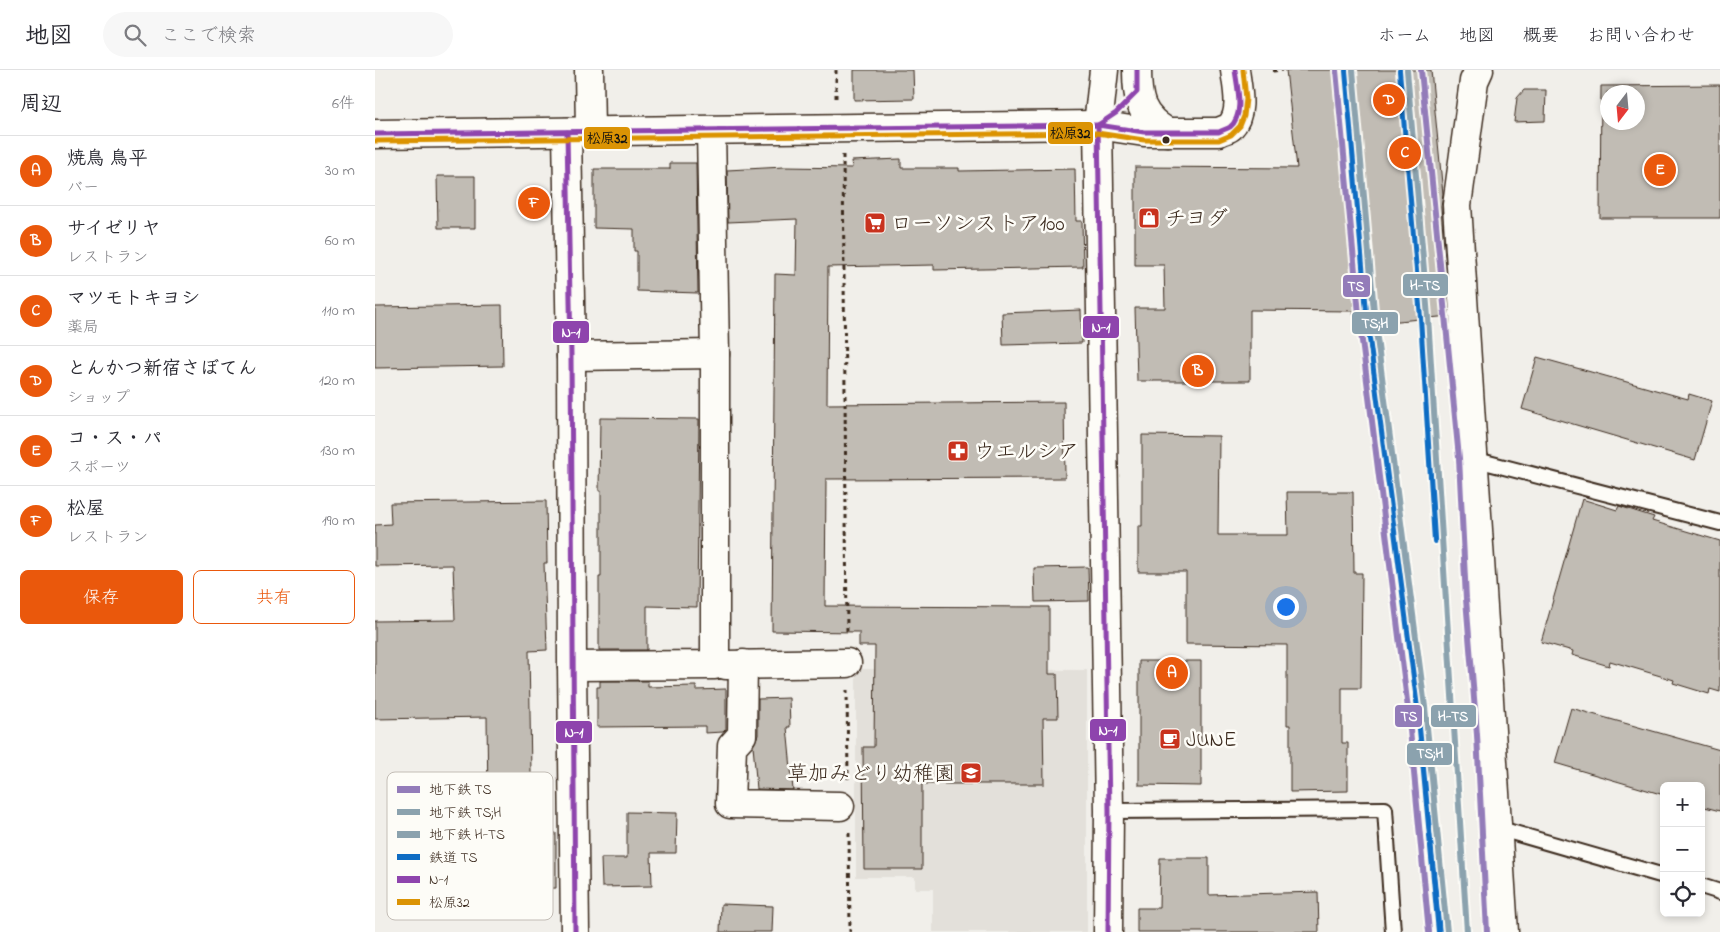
<!DOCTYPE html>
<html lang="ja">
<head>
<meta charset="utf-8">
<style>
	body { margin:0; font-family:"Indie Flower","Klee One",sans-serif; background:#f7f7f7; color:#2b2b33 }
	.controls { position:absolute; right:15px; bottom:15px; display:grid; overflow:hidden; border-radius:8px; box-shadow:0 2px 8px #0003 }
	.controls button { width:45px; height:45px; display:grid; place-items:center; padding:0; border:0; border-bottom:1px solid #e1e1e2; background:#fff; color:#2b2b33; font:25px sans-serif }
	.compass { position:absolute; left:1225px; top:15px; width:45px; height:45px; border-radius:50%; background:#fff; box-shadow:0 2px 8px #0003; rotate:196deg }
	.you { position:absolute; left:910px; top:536px; width:18px; height:18px; margin:-12px; border:4px solid #fff; border-radius:50%; background:#1a73e8; box-shadow:0 0 0 8px #1a73e833 }
	.badge { display:grid; place-items:center; width:32px; height:32px; border-radius:50%; background:#ea580c; color:#fff; font-size:16px; font-weight:700 }
	.pin { position:absolute; translate:-50% -50%; border:2px solid #fff; box-shadow:0 1px 5px #0006 }
	.list { margin:0; padding:0; list-style:none }
	h2 { display:flex; justify-content:space-between; align-items:center; height:65px; margin:0; padding:0 20px; font-size:21px }
	h2 small { font-size:16px; font-weight:400; color:#7c7c81 }
	.list li { display:grid; grid-template-columns:32px 1fr auto; gap:15px; align-items:center; box-sizing:border-box; height:70px; padding:0 20px; border-top:1px solid #e1e1e2 }
	.list b { display:block; font-size:19px; white-space:nowrap }
	.list p { margin:0; font-size:16px; white-space:nowrap; color:#7c7c81 }
	.list em { font-size:16px; font-style:normal; color:#7c7c81 }
	.actions { display:flex; gap:10px; padding:15px 20px }
	.actions a { flex:1; padding:11px 0; border:1px solid #ea580c; border-radius:8px; text-align:center; font-size:18px; color:#ea580c }
	.actions .main { background:#ea580c; color:#fff }
	.icon { flex:none; width:28px; height:28px; fill:none; stroke:currentColor; stroke-width:2; stroke-linecap:round; stroke-linejoin:round }
	.map { position:relative; flex:none; width:1345px; height:862px; overflow:hidden }
	header { display:flex; align-items:center; gap:30px; box-sizing:border-box; height:70px; padding:0 25px; background:#fff; border-bottom:1px solid #e1e1e2 }
	header strong { font-size:24px }
	nav { display:flex; gap:28px; margin-inline-start:auto; font-size:18px }
	.search { width:350px; height:45px; background:#f7f7f7; display:flex; align-items:center; gap:12px; box-sizing:border-box; padding:0 18px; border-radius:28px; color:#7c7c81; font-size:19px }
	main { display:flex }
	aside { flex:1; background:#fff }
	.map>svg:first-child { display:block }
	.built { fill:#e3e0da }
	.building { fill:#c1bcb4; stroke:#3b2a1e; fill-rule:evenodd }
	.lines { fill:none; stroke-linecap:round; stroke-linejoin:round }
	.lane-casing { stroke:#3b2a1e; stroke-width:18 }
	.street-casing { stroke:#3b2a1e; stroke-width:31 }
	.secondary-casing { stroke:#3b2a1e; stroke-width:31 }
	.path { stroke:#3b2a1e; stroke-width:3; stroke-dasharray:4 4; stroke-linecap:butt }
	.lane { stroke:#fdfcf7; stroke-width:14 }
	.street { stroke:#fdfcf7; stroke-width:28 }
	.secondary { stroke:#fdfcf7; stroke-width:28 }
	.bus-1-casing { stroke:#fdfcf7; stroke-width:9 }
	.bus-2-casing { stroke:#fdfcf7; stroke-width:9 }
	.bus-1 { stroke:#8e44ad; stroke-width:5 }
	.bus-2 { stroke:#db9304; stroke-width:5 }
	.rail-1-casing { stroke:#fdfcf7; stroke-width:10 }
	.rail-1 { stroke:#0f6cc3; stroke-width:6 }
	.metro-1-casing { stroke:#fdfcf7; stroke-width:10 }
	.metro-2-casing { stroke:#fdfcf7; stroke-width:10 }
	.metro-3-casing { stroke:#fdfcf7; stroke-width:10 }
	.metro-1 { stroke:#937cb9; stroke-width:6 }
	.metro-2 { stroke:#8ba2ae; stroke-width:6 }
	.metro-3 { stroke:#8ba2ae; stroke-width:6 }
	.bus-dot { fill:#3b2a1e; stroke:#fdfcf7; stroke-width:2 }
	.labels { text-anchor:middle; stroke-width:5; stroke-linejoin:round; paint-order:stroke }
	.poi-label { font-size:21px; fill:#3b2a1e; stroke:#fdfcf7; text-anchor:start }
	.key { fill:#fdfcf7; stroke:#c3bdb6; stroke-width:1 }
	.key-label { font-size:14px; fill:#3b2a1e }
	.line-badge { stroke:#fdfcf7; stroke-width:2 }
	.badge-label { font-size:14px; text-anchor:middle; font-weight:bold; fill:#fff }
	.pale-badge-label { font-size:14px; text-anchor:middle; font-weight:bold; fill:#111 }
</style>
</head>
<body>
<header>
<strong>地図</strong>
<div class="search"><svg class="icon" aria-label="search" viewBox="0 0 24 24"><circle cx="10" cy="10" r="6"/><path d="M15 15l6 6"/></svg>ここで検索</div>
<nav><a>ホーム</a><a>地図</a><a>概要</a><a>お問い合わせ</a></nav>
</header>
<main>
<aside>
<h2>周辺<small>6件</small></h2>
<ul class="list">
<li><span class="badge">A</span><div><b>焼鳥 鳥平</b><p>バー</p></div><em>30 m</em></li>
<li><span class="badge">B</span><div><b>サイゼリヤ</b><p>レストラン</p></div><em>60 m</em></li>
<li><span class="badge">C</span><div><b>マツモトキヨシ</b><p>薬局</p></div><em>110 m</em></li>
<li><span class="badge">D</span><div><b>とんかつ新宿さぼてん</b><p>ショップ</p></div><em>120 m</em></li>
<li><span class="badge">E</span><div><b>コ・ス・パ</b><p>スポーツ</p></div><em>130 m</em></li>
<li><span class="badge">F</span><div><b>松屋</b><p>レストラン</p></div><em>190 m</em></li>
</ul>
<div class="actions"><a class="main">保存</a><a>共有</a></div>
</aside>
<div class="map">
<svg width="1345" height="862" viewBox="0 0 1345 862">
	<rect width="100%" height="100%" fill="#f1efea"/>
	<filter id="ink" filterUnits="userSpaceOnUse"><feTurbulence type="fractalNoise" baseFrequency=".02" numOctaves="2"/><feDisplacementMap in="SourceGraphic" scale="10" xChannelSelector="R" yChannelSelector="G"/><feConvolveMatrix kernelMatrix="1 2 1 2 8 2 1 2 1" color-interpolation-filters="sRGB"/></filter>
	<g filter="url(#ink)">
		<!-- built -->
		<polygon class="built" points="481,599 712,600 712,862 558,862 558,819 540,819 540,807 481,807"/>
		<!-- building -->
		<g class="building">
			<polygon points="479,0 538,0 539,29 479,30"/>
			<polygon points="911,0 1056,0 1068,124 1066,136 1074,246 1024,251 979,252 978,241 875,240 875,311 762,311 760,238 790,238 789,195 760,195 760,97 922,98"/>
			<path d="M1345 15V148H1225L1226 16ZM1232 22H1262V52H1232Z"/>
			<polygon points="1149,20 1171,20 1170,51 1139,52 1142,28"/>
			<polygon points="526,89 526,98 584,98 584,101 700,99 701,151 707,151 708,197 559,200 559,195 453,197 452,334 689,332 690,408 451,409 450,536 674,537 674,604 682,604 683,648 668,648 669,714 547,714 547,799 489,799 488,677 499,677 500,576 484,576 484,562 397,561 400,204 421,205 422,149 353,152 352,100 409,97 477,98 476,91"/>
			<polygon points="295,93 321,93 323,223 262,221 262,181 259,181 259,159 219,158 219,99 295,99"/>
			<polygon points="62,106 100,106 100,158 63,158"/>
			<polygon points="127,235 128,296 0,298 0,237"/>
			<polygon points="706,240 707,273 628,275 627,243"/>
			<polygon points="1162,287 1313,329 1314,324 1337,331 1320,390 1147,339"/>
			<polygon points="225,348 324,349 322,537 272,536 272,580 224,580 224,507 226,507 226,421 224,421"/>
			<polygon points="767,365 844,366 843,465 913,465 912,422 978,422 979,503 987,503 986,618 967,618 967,673 973,673 973,721 915,722 915,655 912,655 912,575 811,574 811,502 763,502 763,456 767,456"/>
			<polygon points="1207,429 1242,440 1244,436 1279,447 1277,451 1345,471 1345,622 1335,619 1334,624 1298,613 1299,610 1235,591 1234,596 1197,585 1198,581 1166,572"/>
			<polygon points="171,431 172,493 169,493 172,580 154,581 157,763 181,763 181,818 126,820 126,813 51,817 49,782 119,779 118,732 113,732 112,647 0,649 0,551 80,550 78,495 0,496 0,455 16,454 15,433"/>
			<polygon points="713,497 714,531 660,532 659,498"/>
			<polygon points="764,591 826,591 826,716 764,715"/>
			<polygon points="225,611 273,611 273,617 321,616 321,620 351,619 351,659 348,662 330,663 330,656 222,657 222,617 225,617"/>
			<polygon points="414,628 415,657 412,657 418,720 382,719 378,676 383,665 383,629"/>
			<polygon points="1196,638 1345,680 1345,741 1326,736 1326,716 1289,716 1289,725 1180,693"/>
			<polygon points="252,742 302,743 301,783 276,783 277,816 227,817 226,788 252,788"/>
			<polygon points="785,788 834,788 834,825 943,822 944,862 762,862 762,838 784,838"/>
			<polygon points="346,834 398,836 397,862 345,862"/>
		</g>
		<g class="lines">
			<!-- lane casing -->
			<g class="lane-casing">
				<g id="lane">
					<polyline points="1098,389 1345,453"/>
					<polyline points="734,741 1010,739 1018,862"/>
					<polyline points="1122,758 1289,806"/>
					<polyline points="1326,816 1345,822"/>
				</g>
			</g>
			<!-- street casing -->
			<g class="street-casing">
				<g id="street">
					<polyline points="729,0 723,55 734,741 733,862"/>
					<path d="M762 0C762 29 765 46 792 62"/>
					<polyline points="1104,0 1099,11 1082,135 1129,862"/>
					<path d="M723 55 769 62H844C847 60 853 59 855 57 869 43 862 17 860 0"/>
					<polyline points="192,62 196,286 197,596 200,862"/>
					<polyline points="196,286 340,284"/>
					<polyline points="368,594 367,665 357,676 355,734 465,736"/>
					<polyline points="351,595 472,593"/>
					<polyline points="197,596 340,595 340,284 336,60"/>
				</g>
			</g>
			<!-- secondary casing -->
			<g class="secondary-casing">
				<g id="secondary">
					<polyline points="214,0 215,61"/>
					<polyline points="0,64 723,55"/>
				</g>
			</g>
			<!-- path -->
			<g class="path">
				<polyline points="461,0 461,30"/>
				<polyline points="898,1 908,0"/>
				<polyline points="468,85 472,564"/>
				<polyline points="472,620 473,709"/>
				<polyline points="474,763 475,862"/>
			</g>
			<!-- lane -->
			<use href="#lane" class="lane"/>
			<!-- street -->
			<use href="#street" class="street"/>
			<!-- secondary -->
			<use href="#secondary" class="secondary"/>
			<!-- bus-1 casing -->
			<g class="bus-1-casing">
				<g id="bus-1">
					<polyline points="723,55 734,741 733,862"/>
					<polyline points="723,55 741,43 762,22 762,0"/>
					<polyline points="192,62 196,286 200,862"/>
					<path d="M0 64 723 55 769 62H844C847 60 852 59 855 57 870 45 862 16 860 0"/>
				</g>
			</g>
			<!-- bus-2 casing -->
			<g class="bus-2-casing">
				<polyline id="bus-2" points="0,71 722,63 769,70 844,70 856,65 865,56 869,46 871,29 868,0"/>
			</g>
			<!-- bus-1 -->
			<use href="#bus-1" class="bus-1"/>
			<!-- bus-2 -->
			<use href="#bus-2" class="bus-2"/>
			<!-- rail-1 casing -->
			<g class="rail-1-casing">
				<g id="rail-1">
					<polyline points="971,1 993,254 1043,638 1064,862"/>
					<polyline points="1025,1 1046,248 1060,471"/>
				</g>
			</g>
			<!-- rail-1 -->
			<use href="#rail-1" class="rail-1"/>
			<!-- metro-1 casing -->
			<g class="metro-1-casing">
				<g id="metro-1">
					<polyline points="961,0 985,255 1033,639 1054,862"/>
					<polyline points="1046,0 1084,388 1091,529 1102,665 1112,862"/>
				</g>
			</g>
			<!-- metro-2 casing -->
			<g class="metro-2-casing">
				<polyline id="metro-2" points="978,0 1000,253 1050,637 1072,862"/>
			</g>
			<!-- metro-3 casing -->
			<g class="metro-3-casing">
				<polyline id="metro-3" points="1032,0 1053,247 1092,862"/>
			</g>
			<!-- metro-1 -->
			<use href="#metro-1" class="metro-1"/>
			<!-- metro-2 -->
			<use href="#metro-2" class="metro-2"/>
			<!-- metro-3 -->
			<use href="#metro-3" class="metro-3"/>
		</g>
	</g>
	<!-- icons -->
	<defs>
		<g id="shop-square" transform="scale(1.125)"><rect x="-9" y="-9" width="18" height="18" rx="4" fill="#c8321e" stroke="#fdfcf7"/><path d="M-5-2.5h2.3a2.7 3.5 0 0 1 5.4 0H5L5.5 6h-11ZM-1.5-2.5h3a1.5 2.3 0 0 0-3 0Z" fill="#fff"/></g>
		<g id="supermarket-square" transform="scale(1.125)"><rect x="-9" y="-9" width="18" height="18" rx="4" fill="#c8321e" stroke="#fdfcf7"/><path d="M-6-5.5h2.5l.6 2H6L4.5 2H-2.5L-4.4-4H-6ZM-1.5 3.2a1.3 1.3 0 1 0 .1 0ZM3 3.2a1.3 1.3 0 1 0 .1 0Z" fill="#fff"/></g>
		<g id="pharmacy-square" transform="scale(1.125)"><rect x="-9" y="-9" width="18" height="18" rx="4" fill="#c8321e" stroke="#fdfcf7"/><path d="M-2-6h4v4h4v4h-4v4h-4v-4h-4v-4h4Z" fill="#fff"/></g>
		<g id="cafe-square" transform="scale(1.125)"><rect x="-9" y="-9" width="18" height="18" rx="4" fill="#c8321e" stroke="#fdfcf7"/><path d="M-5.5-4.5H6V0H3Q3 3.5 0 3.5H-2.5Q-5.5 3.5-5.5 0ZM3-3.2v2h1.7v-2ZM-6 4.5H4V6H-6Z" fill="#fff"/></g>
		<g id="school-square" transform="scale(1.125)"><rect x="-9" y="-9" width="18" height="18" rx="4" fill="#c8321e" stroke="#fdfcf7"/><path d="M0-5L7-2L0 1L-7-2ZM-4 1L0 2.5L4 1V4Q0 6-4 4Z" fill="#fff"/></g>
	</defs>
	<g fill-rule="evenodd">
		<use href="#shop-square" x="774" y="148"/>
		<use href="#supermarket-square" x="500" y="153"/>
		<use href="#pharmacy-square" x="583" y="381"/>
		<use href="#cafe-square" x="795" y="669"/>
		<use href="#school-square" x="596" y="703"/>
	</g>
	<!-- markers -->
	<circle class="bus-dot" cx="791" cy="70" r="4.5"/>
	<g class="labels">
		<!-- poi labels -->
		<g class="poi-label">
			<text x="790" y="155">チヨダ</text>
			<text x="516" y="160">ローソンストア100</text>
			<text x="599" y="388">ウエルシア</text>
			<text x="811" y="676">JUNE</text>
			<text x="580" y="710" text-anchor="end">草加みどり幼稚園</text>
		</g>
	</g>
	<!-- legend -->
	<rect x="12" y="702" width="166" height="148" rx="8" class="key"/>
	<rect x="22" y="716" width="23" height="7" fill="#937cb9"/>
	<rect x="22" y="739" width="23" height="6" fill="#8ba2ae"/>
	<rect x="22" y="761" width="23" height="7" fill="#8ba2ae"/>
	<rect x="22" y="784" width="23" height="6" fill="#0f6cc3"/>
	<rect x="22" y="806" width="23" height="7" fill="#8e44ad"/>
	<rect x="22" y="829" width="23" height="6" fill="#db9304"/>
	<g class="key-label">
		<text x="54" y="724">地下鉄 TS</text>
		<text x="54" y="747">地下鉄 TS;H</text>
		<text x="54" y="769">地下鉄 H-TS</text>
		<text x="54" y="792">鉄道 TS</text>
		<text x="54" y="814">N-1</text>
		<text x="54" y="837">松原32</text>
	</g>
	<g class="line-badge">
		<rect x="672" y="51" width="47" height="24" rx="5" fill="#db9304"/>
		<rect x="208" y="56" width="48" height="24" rx="5" fill="#db9304"/>
		<rect x="1027" y="203" width="47" height="24" rx="5" fill="#8ba2ae"/>
		<rect x="967" y="204" width="29" height="24" rx="5" fill="#937cb9"/>
		<rect x="976" y="241" width="48" height="24" rx="5" fill="#8ba2ae"/>
		<rect x="707" y="245" width="38" height="24" rx="5" fill="#8e44ad"/>
		<rect x="177" y="250" width="38" height="24" rx="5" fill="#8e44ad"/>
		<rect x="1019" y="634" width="29" height="24" rx="5" fill="#937cb9"/>
		<rect x="1055" y="634" width="47" height="24" rx="5" fill="#8ba2ae"/>
		<rect x="714" y="648" width="38" height="24" rx="5" fill="#8e44ad"/>
		<rect x="180" y="650" width="38" height="24" rx="5" fill="#8e44ad"/>
		<rect x="1031" y="672" width="47" height="24" rx="5" fill="#8ba2ae"/>
	</g>
	<g class="badge-label">
		<text x="1050" y="220">H-TS</text>
		<text x="981" y="221">TS</text>
		<text x="1000" y="258">TS;H</text>
		<text x="726" y="262">N-1</text>
		<text x="196" y="267">N-1</text>
		<text x="1034" y="651">TS</text>
		<text x="1078" y="651">H-TS</text>
		<text x="733" y="665">N-1</text>
		<text x="199" y="667">N-1</text>
		<text x="1055" y="688">TS;H</text>
	</g>
	<g class="pale-badge-label">
		<text x="695" y="68">松原32</text>
		<text x="232" y="73">松原32</text>
	</g>
</svg>
<div class="controls">
<button>+</button>
<button>−</button>
<button><svg class="icon" aria-label="locate" viewBox="0 0 24 24"><circle cx="12" cy="12" r="6"/><path d="M12 2v4M12 18v4M2 12h4M18 12h4"/></svg></button>
</div>
<svg class="compass" viewBox="-18 -18 36 36"><path d="M0-13l5 13h-10z" fill="#e53935"/><path d="M0 13l5-13h-10z" fill="#7c7c81"/></svg>
<div class="you"></div>
<div class="pin badge" style="left:797px;top:603px">A</div>
<div class="pin badge" style="left:823px;top:301px">B</div>
<div class="pin badge" style="left:1030px;top:83px">C</div>
<div class="pin badge" style="left:1014px;top:30px">D</div>
<div class="pin badge" style="left:1285px;top:100px">E</div>
<div class="pin badge" style="left:159px;top:133px">F</div>
</div>
</main>
</body>
</html>
